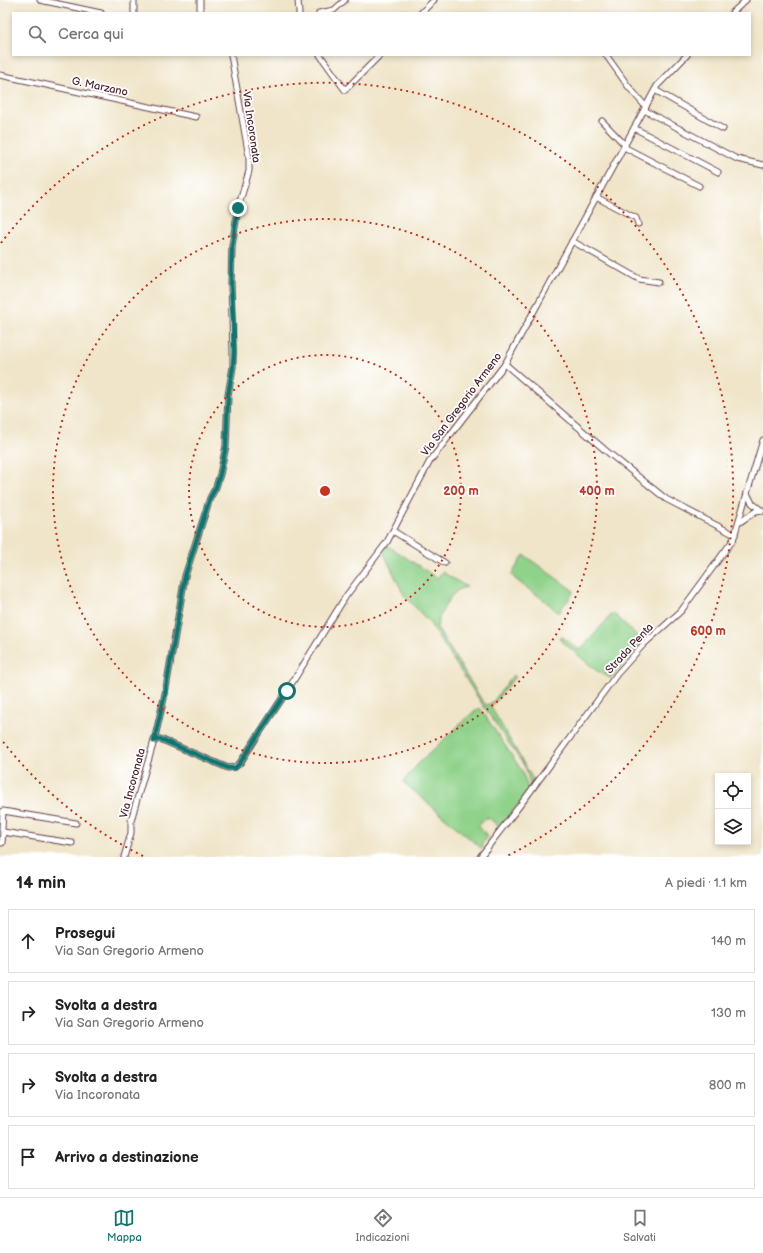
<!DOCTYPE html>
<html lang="it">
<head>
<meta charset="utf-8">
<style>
	body { margin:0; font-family:"Balsamiq Sans",sans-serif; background:#f2f2f2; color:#222 }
	.controls { position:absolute; right:12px; bottom:12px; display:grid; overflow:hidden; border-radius:0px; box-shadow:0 2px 6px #0003 }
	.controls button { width:36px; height:36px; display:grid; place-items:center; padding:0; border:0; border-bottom:1px solid #e0e0e0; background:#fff; color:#222; font:20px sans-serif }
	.stop { position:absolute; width:12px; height:12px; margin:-9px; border:3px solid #0f766e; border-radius:50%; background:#fff }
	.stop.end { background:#0f766e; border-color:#fff; box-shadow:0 1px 4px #0008 }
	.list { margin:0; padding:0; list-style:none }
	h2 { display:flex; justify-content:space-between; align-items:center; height:52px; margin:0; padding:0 16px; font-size:17px }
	h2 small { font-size:13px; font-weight:400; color:#767676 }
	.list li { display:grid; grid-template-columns:26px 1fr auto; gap:12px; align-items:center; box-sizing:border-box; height:64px; margin:0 8px 8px; padding:0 8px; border:1px solid #e0e0e0; border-radius:0px }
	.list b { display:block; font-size:15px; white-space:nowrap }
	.list p { margin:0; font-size:13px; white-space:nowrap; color:#767676 }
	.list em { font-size:13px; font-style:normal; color:#767676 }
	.icon { flex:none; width:22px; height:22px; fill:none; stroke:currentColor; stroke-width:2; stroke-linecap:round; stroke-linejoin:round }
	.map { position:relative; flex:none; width:763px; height:857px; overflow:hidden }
	.search { position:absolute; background:#fff; box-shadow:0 2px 6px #0003; left:12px; right:12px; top:12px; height:44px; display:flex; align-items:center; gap:10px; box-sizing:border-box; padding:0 14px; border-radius:0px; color:#767676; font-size:15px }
	.sheet { height:340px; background:#fff }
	nav { display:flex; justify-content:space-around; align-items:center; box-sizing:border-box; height:56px; border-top:1px solid #e0e0e0; background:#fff; font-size:11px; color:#767676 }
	nav a { display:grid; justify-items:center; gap:2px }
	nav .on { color:#0f766e }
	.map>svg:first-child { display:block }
	.green { fill:#8fd28a; stroke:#6c785a }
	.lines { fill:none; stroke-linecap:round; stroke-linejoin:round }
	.minor-casing { stroke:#633d43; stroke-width:7 }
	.minor { stroke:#fff; stroke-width:5 }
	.route { stroke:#0f766e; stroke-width:5 }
	.ring { fill:none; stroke:#c8321e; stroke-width:2; stroke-dasharray:2 4 }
	.labels { text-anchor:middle; stroke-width:3.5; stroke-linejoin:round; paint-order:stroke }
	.street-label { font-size:11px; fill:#4a1f2b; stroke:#fff }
	.centre { fill:#c8321e; stroke:#fff; stroke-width:2 }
	.ring-label { font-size:12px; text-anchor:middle; font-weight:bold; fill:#c8321e; stroke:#fff; stroke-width:3.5; stroke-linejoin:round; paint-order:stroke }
</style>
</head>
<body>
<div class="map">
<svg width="763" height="857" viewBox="0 0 763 857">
	<rect width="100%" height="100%" fill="#fff"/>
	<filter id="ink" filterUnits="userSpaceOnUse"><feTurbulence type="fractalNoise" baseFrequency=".025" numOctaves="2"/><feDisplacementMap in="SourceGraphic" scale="8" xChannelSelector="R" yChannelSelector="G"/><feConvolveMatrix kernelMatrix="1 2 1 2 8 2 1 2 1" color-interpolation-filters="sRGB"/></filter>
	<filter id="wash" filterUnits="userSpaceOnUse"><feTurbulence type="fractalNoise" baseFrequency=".012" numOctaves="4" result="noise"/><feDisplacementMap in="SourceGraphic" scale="16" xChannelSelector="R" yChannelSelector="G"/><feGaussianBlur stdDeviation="0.9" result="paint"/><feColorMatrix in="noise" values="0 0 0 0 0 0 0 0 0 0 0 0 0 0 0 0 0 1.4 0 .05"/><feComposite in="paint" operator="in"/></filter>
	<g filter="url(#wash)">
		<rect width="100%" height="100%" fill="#f0e5c9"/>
		<!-- green -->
		<g class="green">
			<path d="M387 545 437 578 442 572 467 587C464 588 460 588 458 590 449 595 437 619 437 628L483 702 487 705 489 704 492 703 513 675 515 677 491 707 534 781 531 785H530L526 769 523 764 480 701 429 622 404 595 383 552Z"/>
			<path d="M524 555 574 591 568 601 562 607 560 612H557C544 597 525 589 511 575Z"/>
			<path d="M613 613 644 642 635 650 611 678 597 671 559 639 562 637C569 640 573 646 579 650L581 649Z"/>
			<polygon points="480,708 522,771 529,791 500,828 488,817 478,825 488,837 482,844 483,847 482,849 403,782 417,765 471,714"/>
		</g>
	</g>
	<g filter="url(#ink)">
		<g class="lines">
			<!-- minor casing -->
			<g class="minor-casing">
				<g id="minor">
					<polyline points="40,0 101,13"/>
					<polyline points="134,0 134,13"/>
					<polyline points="298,0 299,13"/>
					<polyline points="200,13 200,0"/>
					<polyline points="319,13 334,10 345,0"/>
					<polyline points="421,13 434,0"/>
					<polyline points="732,13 746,0"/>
					<polyline points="320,55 345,90 380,55"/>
					<polyline points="606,55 628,86 646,107"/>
					<polyline points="0,75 196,117"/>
					<polyline points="655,90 723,129"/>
					<polyline points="644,110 737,159 763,165"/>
					<polyline points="602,121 625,145"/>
					<polyline points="634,128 718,172"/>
					<polyline points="624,147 699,186"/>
					<polyline points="596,197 636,218 638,224"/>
					<polyline points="572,241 639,279 659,282"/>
					<polyline points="505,364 605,450 666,499 735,535"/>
					<polyline points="747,493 752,503 762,511"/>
					<polyline points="740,522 756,511 762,510"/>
					<polyline points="393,531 445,563"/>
					<polyline points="154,741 160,739 228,768 235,767 240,763 287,691 346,596 387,542 430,461 505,364 657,86 687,55"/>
					<polyline points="3,832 2,829 3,811 76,823"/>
					<polyline points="0,843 2,843 3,832 72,843"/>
					<polyline points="124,857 131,833 131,821 135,806 154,741 165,694 185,576 210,498 216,487 220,474 226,446 228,395 233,367 233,351 231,284 232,246 238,208 249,171 249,157 231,55"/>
					<polyline points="480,857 527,796 617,674 643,645 681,611 733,540 763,440"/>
				</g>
			</g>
			<!-- minor -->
			<use href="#minor" class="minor"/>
		</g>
	</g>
	<g class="lines" filter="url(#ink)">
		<!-- route -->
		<polyline class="route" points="238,208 232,246 231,284 233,319 234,351 233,367 228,395 226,446 220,474 216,487 210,498 185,576 165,694 154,741 160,739 228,768 235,768 240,763 287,691"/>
	</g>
	<!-- distance rings -->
	<g class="ring">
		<circle cx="325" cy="491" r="136"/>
		<circle cx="325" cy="491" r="272"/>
		<path d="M143 856A408 408 0 0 1 1 739M1 243A408 408 0 1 1 507 856"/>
	</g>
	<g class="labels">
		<!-- street labels -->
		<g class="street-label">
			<text transform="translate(100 86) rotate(12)" y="4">G. Marzano</text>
			<text transform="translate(252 127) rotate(82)" y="4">Via Incoronata</text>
			<text transform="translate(461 404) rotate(-53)" y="4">Via San Gregorio Armeno</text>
			<text transform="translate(629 648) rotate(-47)" y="4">Strada Penta</text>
			<text transform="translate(132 783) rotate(-75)" y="4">Via Incoronata</text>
		</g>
	</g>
	<circle cx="325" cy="491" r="6" class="centre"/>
	<g class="ring-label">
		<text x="461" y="495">200 m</text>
		<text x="597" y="495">400 m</text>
		<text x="708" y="635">600 m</text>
	</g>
</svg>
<div class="controls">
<button><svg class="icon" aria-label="locate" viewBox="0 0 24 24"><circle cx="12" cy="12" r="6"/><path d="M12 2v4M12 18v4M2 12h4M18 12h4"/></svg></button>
<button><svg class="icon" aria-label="layers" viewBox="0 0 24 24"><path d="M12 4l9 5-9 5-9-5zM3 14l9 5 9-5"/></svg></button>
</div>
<div class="stop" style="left:287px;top:691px"></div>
<div class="stop end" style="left:238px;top:208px"></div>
<div class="search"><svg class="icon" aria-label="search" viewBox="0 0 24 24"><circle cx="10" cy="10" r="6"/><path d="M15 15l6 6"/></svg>Cerca qui</div>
</div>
<section class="sheet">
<h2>14 min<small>A piedi · 1.1 km</small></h2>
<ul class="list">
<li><svg class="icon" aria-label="ahead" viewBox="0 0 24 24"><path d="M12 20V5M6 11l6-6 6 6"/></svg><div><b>Prosegui</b><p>Via San Gregorio Armeno</p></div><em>140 m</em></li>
<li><svg class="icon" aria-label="right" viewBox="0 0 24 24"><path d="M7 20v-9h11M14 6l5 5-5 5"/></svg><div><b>Svolta a destra</b><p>Via San Gregorio Armeno</p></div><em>130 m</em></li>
<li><svg class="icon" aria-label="right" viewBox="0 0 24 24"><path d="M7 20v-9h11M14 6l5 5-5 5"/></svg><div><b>Svolta a destra</b><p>Via Incoronata</p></div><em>800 m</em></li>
<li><svg class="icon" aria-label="arrive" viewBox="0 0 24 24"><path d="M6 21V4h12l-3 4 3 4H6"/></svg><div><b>Arrivo a destinazione</b></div></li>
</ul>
</section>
<nav>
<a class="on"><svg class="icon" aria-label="map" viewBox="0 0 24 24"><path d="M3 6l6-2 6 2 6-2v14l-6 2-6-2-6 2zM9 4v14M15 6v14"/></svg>Mappa</a>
<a><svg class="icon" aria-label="directions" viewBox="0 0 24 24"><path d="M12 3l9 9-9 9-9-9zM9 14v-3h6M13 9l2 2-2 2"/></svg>Indicazioni</a>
<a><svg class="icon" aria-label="saved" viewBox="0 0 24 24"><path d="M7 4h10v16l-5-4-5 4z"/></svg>Salvati</a>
</nav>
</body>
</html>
